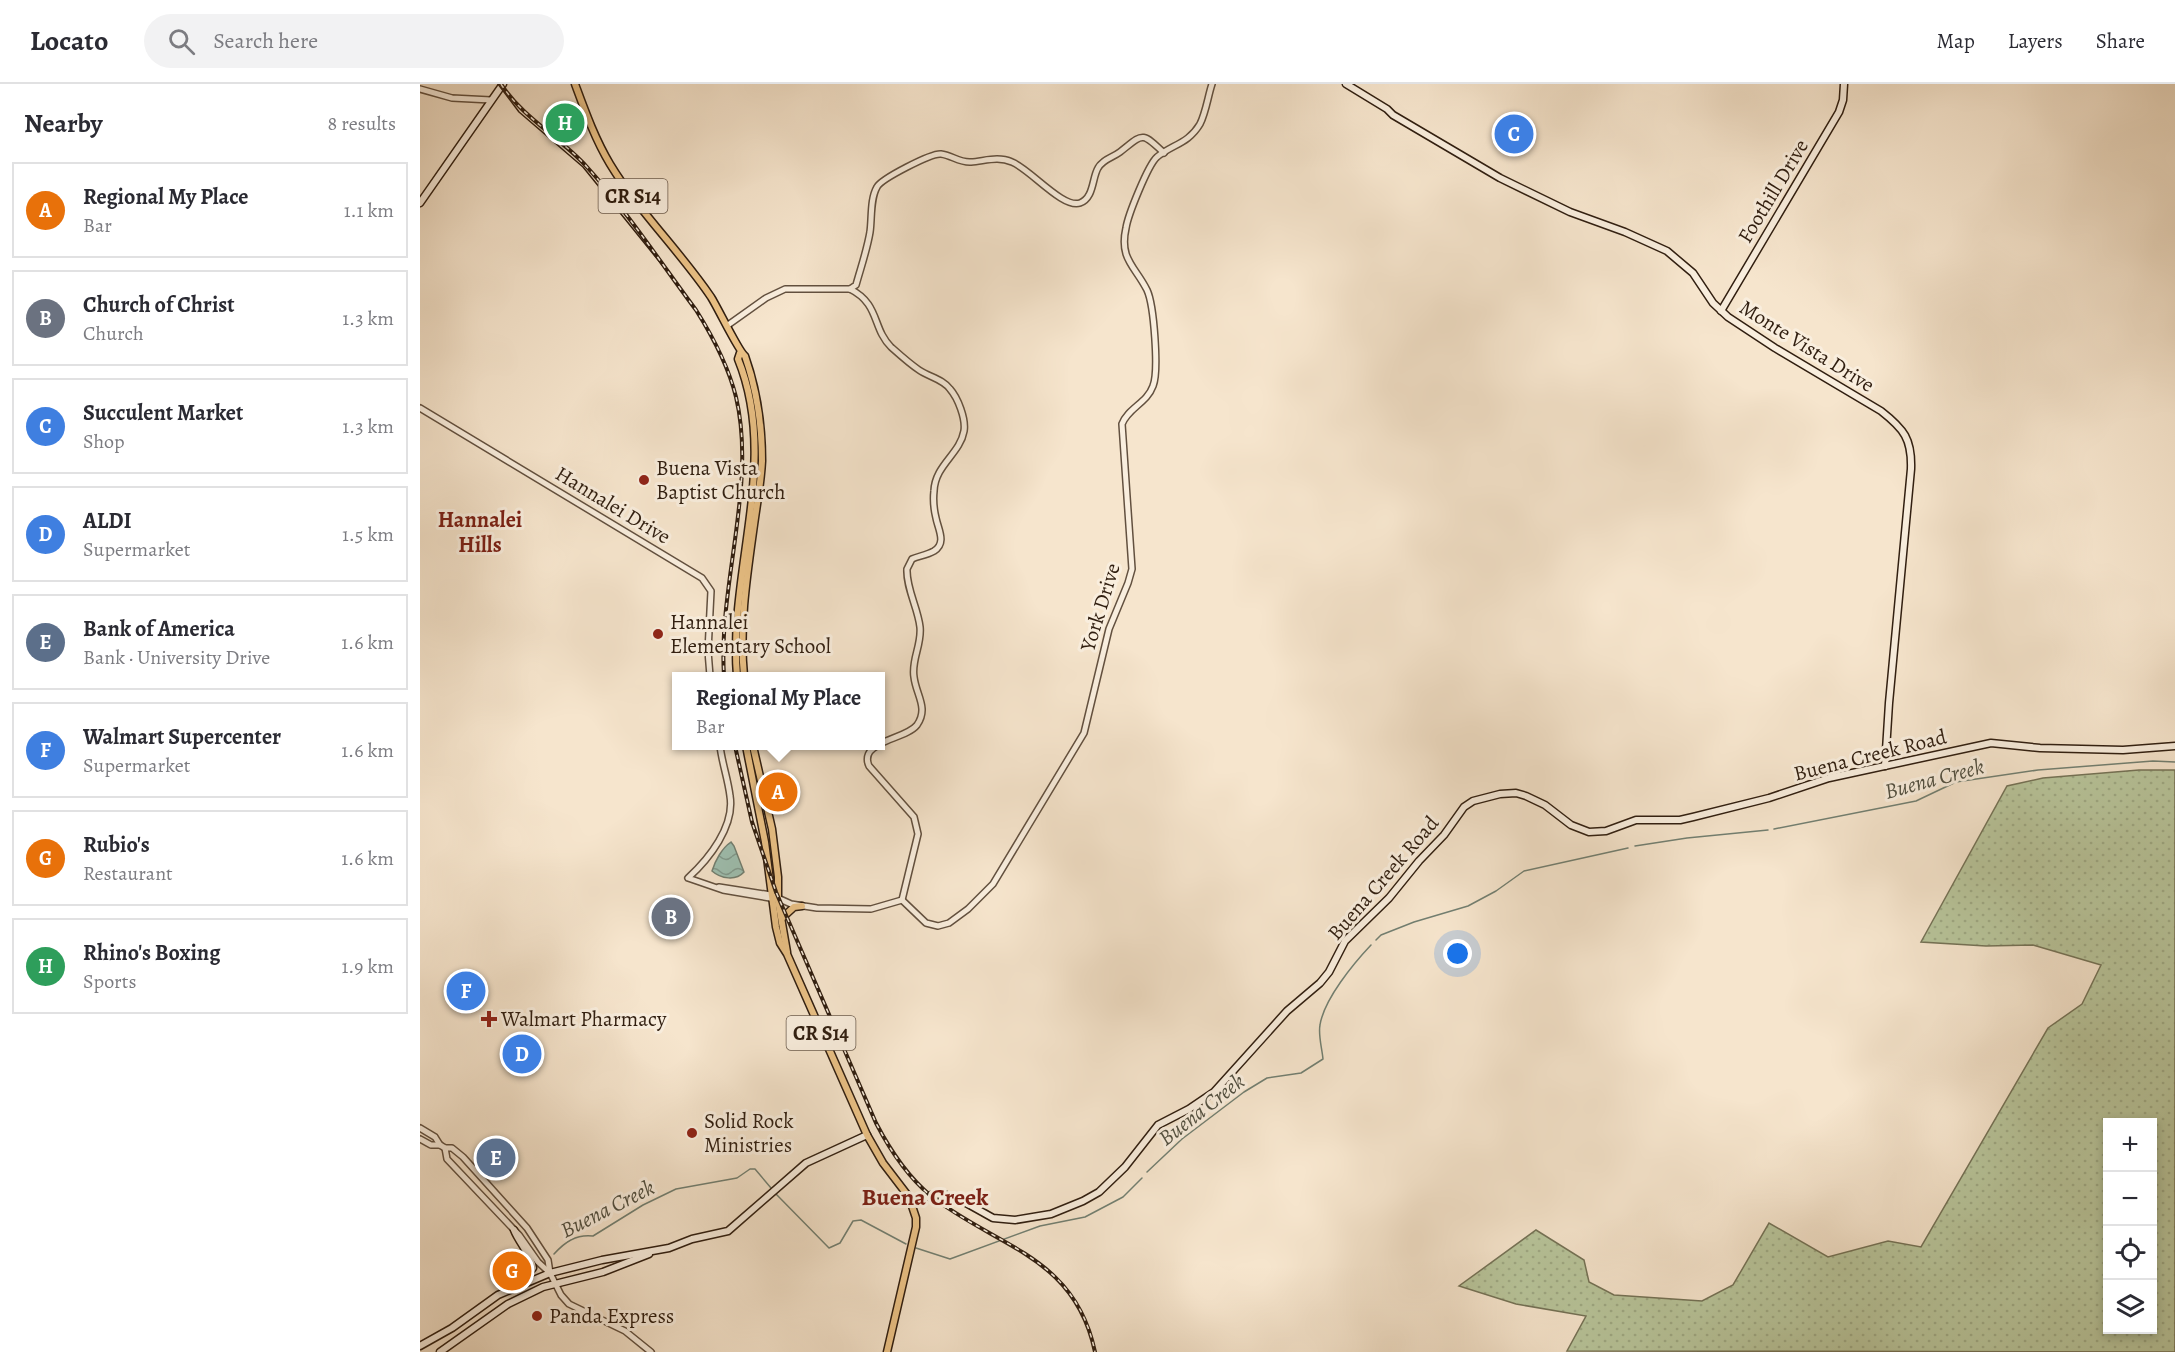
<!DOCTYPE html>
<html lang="en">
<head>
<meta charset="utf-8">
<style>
	body { margin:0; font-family:Alegreya,serif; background:#f2f2f3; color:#2b2b33 }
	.controls { position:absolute; right:18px; bottom:18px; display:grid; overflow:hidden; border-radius:0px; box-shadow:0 3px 9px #0003 }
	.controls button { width:54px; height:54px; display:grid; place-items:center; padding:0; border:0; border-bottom:2px solid #e1e1e2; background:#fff; color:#2b2b33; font:30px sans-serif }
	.you { position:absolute; left:1038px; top:870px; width:21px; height:21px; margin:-15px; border:4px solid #fff; border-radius:50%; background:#1a73e8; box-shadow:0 0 0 9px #1a73e833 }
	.badge { display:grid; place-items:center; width:39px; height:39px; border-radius:50%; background:#ea580c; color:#fff; font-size:20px; font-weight:700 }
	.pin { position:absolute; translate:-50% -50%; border:3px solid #fff; box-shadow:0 2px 6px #0006 }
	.popup { position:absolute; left:252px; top:588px; width:213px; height:78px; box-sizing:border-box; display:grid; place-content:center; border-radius:0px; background:#fff; filter:drop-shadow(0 2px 4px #0005); font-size:20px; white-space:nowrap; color:#7c7c81 }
	.popup b { font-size:22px; color:#2b2b33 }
	.popup::after { content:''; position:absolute; left:50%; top:100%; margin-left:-12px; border:12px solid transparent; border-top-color:#fff }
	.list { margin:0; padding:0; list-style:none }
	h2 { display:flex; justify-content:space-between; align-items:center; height:78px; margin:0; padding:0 24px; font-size:26px }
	h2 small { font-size:20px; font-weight:400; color:#7c7c81 }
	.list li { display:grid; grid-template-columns:39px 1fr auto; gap:18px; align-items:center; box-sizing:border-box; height:96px; margin:0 12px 12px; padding:0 12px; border:2px solid #e1e1e2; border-radius:0px }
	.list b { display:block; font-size:22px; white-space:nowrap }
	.list p { margin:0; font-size:20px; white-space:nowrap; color:#7c7c81 }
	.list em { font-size:20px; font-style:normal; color:#7c7c81 }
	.icon { flex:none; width:33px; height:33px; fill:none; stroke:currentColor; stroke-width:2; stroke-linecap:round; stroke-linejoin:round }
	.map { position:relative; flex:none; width:1755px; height:1268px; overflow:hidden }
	header { display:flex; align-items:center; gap:36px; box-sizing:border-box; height:84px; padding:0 30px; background:#fff; border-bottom:2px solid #e1e1e2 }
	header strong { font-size:28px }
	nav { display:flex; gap:33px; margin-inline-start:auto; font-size:21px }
	.search { width:420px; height:54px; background:#f2f2f3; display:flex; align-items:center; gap:15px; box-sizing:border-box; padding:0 21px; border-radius:33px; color:#7c7c81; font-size:22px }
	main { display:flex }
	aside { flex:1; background:#fff }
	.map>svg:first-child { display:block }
	.grass { fill:url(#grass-dots); stroke:#747256; stroke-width:1.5; fill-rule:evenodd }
	.water { fill:url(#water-waves); stroke:#727f71; stroke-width:1.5 }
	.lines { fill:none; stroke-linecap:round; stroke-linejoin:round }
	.stream { stroke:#727f71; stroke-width:1.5 }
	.tertiary-casing { stroke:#62503f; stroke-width:8 }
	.secondary-casing { stroke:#301e10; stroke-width:9 }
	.primary-casing { stroke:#301e10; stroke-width:9 }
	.tertiary { stroke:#f9eede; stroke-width:5 }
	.secondary { stroke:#f9eede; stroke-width:6 }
	.primary { stroke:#ebc286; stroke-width:6 }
	.tram { stroke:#301e10; stroke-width:1.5 }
	.rail-casing { stroke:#301e10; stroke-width:4 }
	.rail { stroke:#f9eede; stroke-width:1.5; stroke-dasharray:4.5; stroke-linecap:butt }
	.poi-dot { fill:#8f2418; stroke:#f9eede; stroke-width:2 }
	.labels { text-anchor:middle; stroke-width:6; stroke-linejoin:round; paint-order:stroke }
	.shield { fill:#f9eede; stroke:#6c5c4e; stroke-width:1.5 }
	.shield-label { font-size:20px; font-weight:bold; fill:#301e10 }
	.street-label { font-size:21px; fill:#301e10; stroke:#f9eede }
	.poi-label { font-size:21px; fill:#301e10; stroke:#f9eede; text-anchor:start }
	.neighbourhood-label { font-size:22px; font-weight:bold; fill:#7a1f14; stroke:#f9eede }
	.water-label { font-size:22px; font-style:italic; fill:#514f40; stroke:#f9eede }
	.quarter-label { font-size:24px; font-weight:bold; fill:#7a1f14; stroke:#f9eede }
</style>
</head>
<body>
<header>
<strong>Locato</strong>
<div class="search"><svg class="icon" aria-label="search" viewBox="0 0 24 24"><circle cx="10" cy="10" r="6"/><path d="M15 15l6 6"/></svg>Search here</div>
<nav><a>Map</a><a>Layers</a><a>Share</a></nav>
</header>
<main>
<aside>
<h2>Nearby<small>8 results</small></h2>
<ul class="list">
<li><span class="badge" style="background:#e8710a">A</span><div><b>Regional My Place</b><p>Bar</p></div><em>1.1 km</em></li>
<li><span class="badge" style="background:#6b7280">B</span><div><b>Church of Christ</b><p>Church</p></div><em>1.3 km</em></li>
<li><span class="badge" style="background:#3f7fe0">C</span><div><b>Succulent Market</b><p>Shop</p></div><em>1.3 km</em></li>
<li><span class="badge" style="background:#3f7fe0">D</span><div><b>ALDI</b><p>Supermarket</p></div><em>1.5 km</em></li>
<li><span class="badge" style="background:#5c6f8a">E</span><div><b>Bank of America</b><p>Bank · University Drive</p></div><em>1.6 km</em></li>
<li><span class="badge" style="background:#3f7fe0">F</span><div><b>Walmart Supercenter</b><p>Supermarket</p></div><em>1.6 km</em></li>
<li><span class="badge" style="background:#e8710a">G</span><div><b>Rubio's</b><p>Restaurant</p></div><em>1.6 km</em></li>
<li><span class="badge" style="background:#2e9e5b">H</span><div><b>Rhino's Boxing</b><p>Sports</p></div><em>1.9 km</em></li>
</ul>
</aside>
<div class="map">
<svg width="1755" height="1268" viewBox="0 0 1755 1268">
	<defs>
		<pattern id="grass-dots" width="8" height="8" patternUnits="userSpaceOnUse" patternTransform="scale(1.5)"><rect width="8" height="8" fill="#b8c59b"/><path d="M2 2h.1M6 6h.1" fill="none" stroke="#9ea984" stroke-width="1.8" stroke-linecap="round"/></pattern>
		<pattern id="water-waves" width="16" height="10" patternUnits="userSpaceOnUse" patternTransform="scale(1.5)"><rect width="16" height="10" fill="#9ec0b1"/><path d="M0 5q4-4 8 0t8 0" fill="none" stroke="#819b8f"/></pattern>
	</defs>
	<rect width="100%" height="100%" fill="#f6e5cd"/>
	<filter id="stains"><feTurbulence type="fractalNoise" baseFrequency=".00333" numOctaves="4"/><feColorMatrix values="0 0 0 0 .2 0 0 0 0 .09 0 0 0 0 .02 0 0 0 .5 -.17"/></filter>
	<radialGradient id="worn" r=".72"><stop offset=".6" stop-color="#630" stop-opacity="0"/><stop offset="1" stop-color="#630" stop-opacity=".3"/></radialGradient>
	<!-- grass -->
	<path class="grass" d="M1719 686H1755V1268L1147 1267 1166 1232 1096 1220 1039 1202 1116 1146 1164 1176 1169 1198 1194 1211 1282 1217 1313 1201 1349 1139 1408 1173 1468 1157 1501 1163 1628 944 1662 920 1681 881 1613 861 1566 862 1501 858 1587 702 1623 694ZM1688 1038H1732V1246H1688Z"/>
	<!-- water -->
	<path class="water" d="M311 758 314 762 324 788C316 797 301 795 292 787 295 777 302 764 311 758Z"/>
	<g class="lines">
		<!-- stream -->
		<g class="stream">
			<polyline points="1354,745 1496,717 1536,698 1618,686 1733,677 1755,678"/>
			<polyline points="1215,762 1267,754 1348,746"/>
			<polyline points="956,856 961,851 994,838 1048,822 1076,807 1104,787 1208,764"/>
			<path d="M727 1088 762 1055 824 1008 847 994 881 989 903 975C902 964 898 951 900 941 904 915 934 879 951 861"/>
			<polyline points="356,1110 409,1164 420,1159 433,1137 441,1136 486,1160"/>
			<polyline points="496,1164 530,1175 620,1142 665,1133 703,1113 722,1094"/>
			<path d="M134 1170C145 1158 156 1150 173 1152L223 1121 256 1105 317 1094 330 1085H335L351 1104"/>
		</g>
		<!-- tertiary casing -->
		<g class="tertiary-casing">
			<g id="tertiary">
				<polyline points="0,5 32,14 71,16"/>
				<path d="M430 205 436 201C441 183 447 166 450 148 452 134 450 115 457 103 461 95 511 69 521 70 531 71 540 79 551 78 565 77 578 72 592 78 610 85 643 125 660 119 674 114 672 94 678 84 683 75 692 74 700 68 723 50 721 47 744 69"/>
				<path d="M308 241 346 214 365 205H430C460 220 452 244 471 263 480 271 490 280 499 286 509 293 523 295 530 305 538 314 546 335 544 347 540 370 515 381 514 407 513 416 514 426 516 434 518 445 527 459 514 467 507 471 499 472 492 475L487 485C486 504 498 524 500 543 502 561 491 576 494 593 496 611 509 624 497 641 490 650 470 654 460 660"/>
				<polyline points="0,324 282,494 291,507 288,567 290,592"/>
				<path d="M300 662C302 679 308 695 310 712 315 742 289 775 268 794L303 806 356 815"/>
				<path d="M457 662C449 666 445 673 449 682L494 733 498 750 482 816"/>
				<polyline points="299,803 351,811 371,820 397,824 451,825 482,816"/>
				<path d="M482 816 506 839 518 842 529 839 548 825 573 800 664 649 689 545 708 499 712 485 702 340C708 324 727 319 733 302 739 287 734 221 727 206 715 182 699 175 706 144 708 131 728 81 737 73 753 60 768 60 780 40 786 28 788 12 792 0"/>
				<polyline points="0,1044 15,1053 20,1061 25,1064 32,1064 43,1073 107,1144 128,1176 130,1189"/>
				<polyline points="0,1055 11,1061 20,1061"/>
				<polyline points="25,1064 27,1075 99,1151 118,1178 130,1189 141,1211 149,1220 205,1247 231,1268"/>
			</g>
		</g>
		<!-- secondary casing -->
		<g class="secondary-casing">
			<g id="secondary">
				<path d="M926 0 967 25 973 31 1080 94 1150 128 1205 148 1247 167 1273 189 1293 219 1308 233 1355 264 1461 327C1484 345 1492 355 1491 385L1469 619 1465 682"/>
				<polyline points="0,119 83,0"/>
				<polyline points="1301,227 1419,28 1423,16 1424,0"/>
				<polyline points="493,1120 511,1111 523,1110 539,1115 573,1134 595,1136 631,1130 663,1117 679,1108 705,1083 738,1041 769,1025 794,1008 867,927 900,899 909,888 925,857 969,814 999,777 1024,751 1044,723 1053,717 1080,710 1096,709 1106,712 1125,721 1151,741 1169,748 1186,747 1216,736 1260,736 1273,733 1349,714 1409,694 1571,659 1620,664 1703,666 1755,662"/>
				<path d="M94 1146C99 1159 111 1170 113 1184L97 1201"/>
				<polyline points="0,1262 32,1244 78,1211 130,1189 182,1176 249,1164 272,1155 308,1147 386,1079 447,1051"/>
				<polyline points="20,1268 88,1220 123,1203 183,1188 229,1170"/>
			</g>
		</g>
		<!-- primary casing -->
		<g class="primary-casing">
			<g id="primary">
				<path d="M155 0C165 27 175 55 190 80 219 128 260 167 291 213 298 224 319 268 325 272 337 306 342 341 342 377 341 398 337 419 334 441 327 491 319 542 324 592"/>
				<path d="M317 592C308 487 360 378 318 275L320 269"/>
				<polyline points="326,662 345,758 356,843 360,859 367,870 447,1051 463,1079 489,1113 496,1134 496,1143 467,1268"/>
				<polyline points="333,662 352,745 358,793 358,816 367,868"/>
				<polyline points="362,834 374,823 382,822"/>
			</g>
		</g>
		<!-- tertiary -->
		<use href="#tertiary" class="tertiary"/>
		<!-- secondary -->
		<use href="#secondary" class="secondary"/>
		<!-- primary -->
		<use href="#primary" class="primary"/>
		<!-- tram -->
		<polyline class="tram" points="78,0 99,28 163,83 255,197"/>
		<!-- rail casing -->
		<g class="rail-casing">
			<g id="rail">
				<path d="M81 0C103 34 140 53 167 83 206 126 241 179 276 226 293 253 308 281 316 313 337 402 298 500 304 592"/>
				<path d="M315 662 332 738 356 808 456 1039C470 1066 487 1092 511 1112 578 1164 655 1172 675 1268"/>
			</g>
		</g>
		<!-- rail -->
		<use href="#rail" class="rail"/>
	</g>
	<!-- markers -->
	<g class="poi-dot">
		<circle cx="224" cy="396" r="6"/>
		<circle cx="238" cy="550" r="6"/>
		<path d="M66 926h6v6h6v6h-6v6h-6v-6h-6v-6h6z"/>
		<circle cx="272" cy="1049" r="6"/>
		<circle cx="117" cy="1232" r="6"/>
	</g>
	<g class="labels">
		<!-- shield labels -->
		<g class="shield">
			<rect x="178.5" y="95" width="69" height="34" rx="4.5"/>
			<rect x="366.5" y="932" width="69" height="34" rx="4.5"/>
		</g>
		<g class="shield-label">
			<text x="213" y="119">CR S14</text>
			<text x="401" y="956">CR S14</text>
		</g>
		<!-- street labels -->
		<g class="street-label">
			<text transform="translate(1353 107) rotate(-59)" y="7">Foothill Drive</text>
			<text transform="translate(1387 262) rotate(32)" y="7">Monte Vista Drive</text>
			<text transform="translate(193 421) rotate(31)" y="7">Hannalei Drive</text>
			<text transform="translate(680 523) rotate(-73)" y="7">York Drive</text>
			<text transform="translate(1450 671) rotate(-14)" y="7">Buena Creek Road</text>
			<text transform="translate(963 794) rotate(-49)" y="7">Buena Creek Road</text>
		</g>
		<!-- poi labels -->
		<g class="poi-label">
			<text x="236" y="391">Buena Vista<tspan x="236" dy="24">Baptist Church</tspan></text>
			<text x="250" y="545">Hannalei<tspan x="250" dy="24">Elementary School</tspan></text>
			<text x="81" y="942">Walmart Pharmacy</text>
			<text x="284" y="1044">Solid Rock<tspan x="284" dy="24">Ministries</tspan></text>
			<text x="129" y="1239">Panda Express</text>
		</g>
		<!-- neighbourhood labels -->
		<g class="neighbourhood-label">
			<text x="60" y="443">Hannalei<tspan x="60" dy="25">Hills</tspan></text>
		</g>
		<!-- water labels -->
		<g class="water-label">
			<text transform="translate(1514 694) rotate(-15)" y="8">Buena Creek</text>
			<text transform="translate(781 1025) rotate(-38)" y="8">Buena Creek</text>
			<text transform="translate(187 1124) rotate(-27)" y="8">Buena Creek</text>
		</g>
		<!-- quarter labels -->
		<g class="quarter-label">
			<text x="505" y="1121">Buena Creek</text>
		</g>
	</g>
	<rect width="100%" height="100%" filter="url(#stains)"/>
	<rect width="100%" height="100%" fill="url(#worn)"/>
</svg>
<div class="controls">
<button>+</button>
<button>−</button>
<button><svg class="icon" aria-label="locate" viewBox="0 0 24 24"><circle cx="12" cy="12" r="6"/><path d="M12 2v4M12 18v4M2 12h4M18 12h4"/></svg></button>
<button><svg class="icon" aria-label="layers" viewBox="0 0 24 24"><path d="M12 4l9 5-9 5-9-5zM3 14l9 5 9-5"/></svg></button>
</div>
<div class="you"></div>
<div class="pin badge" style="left:358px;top:708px;background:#e8710a">A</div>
<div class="popup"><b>Regional My Place</b>Bar</div>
<div class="pin badge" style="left:251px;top:833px;background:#6b7280">B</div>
<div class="pin badge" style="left:1094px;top:50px;background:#3f7fe0">C</div>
<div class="pin badge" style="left:102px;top:970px;background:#3f7fe0">D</div>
<div class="pin badge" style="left:76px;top:1074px;background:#5c6f8a">E</div>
<div class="pin badge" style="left:46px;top:907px;background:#3f7fe0">F</div>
<div class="pin badge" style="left:92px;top:1187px;background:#e8710a">G</div>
<div class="pin badge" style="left:145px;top:39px;background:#2e9e5b">H</div>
</div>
</main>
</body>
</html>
